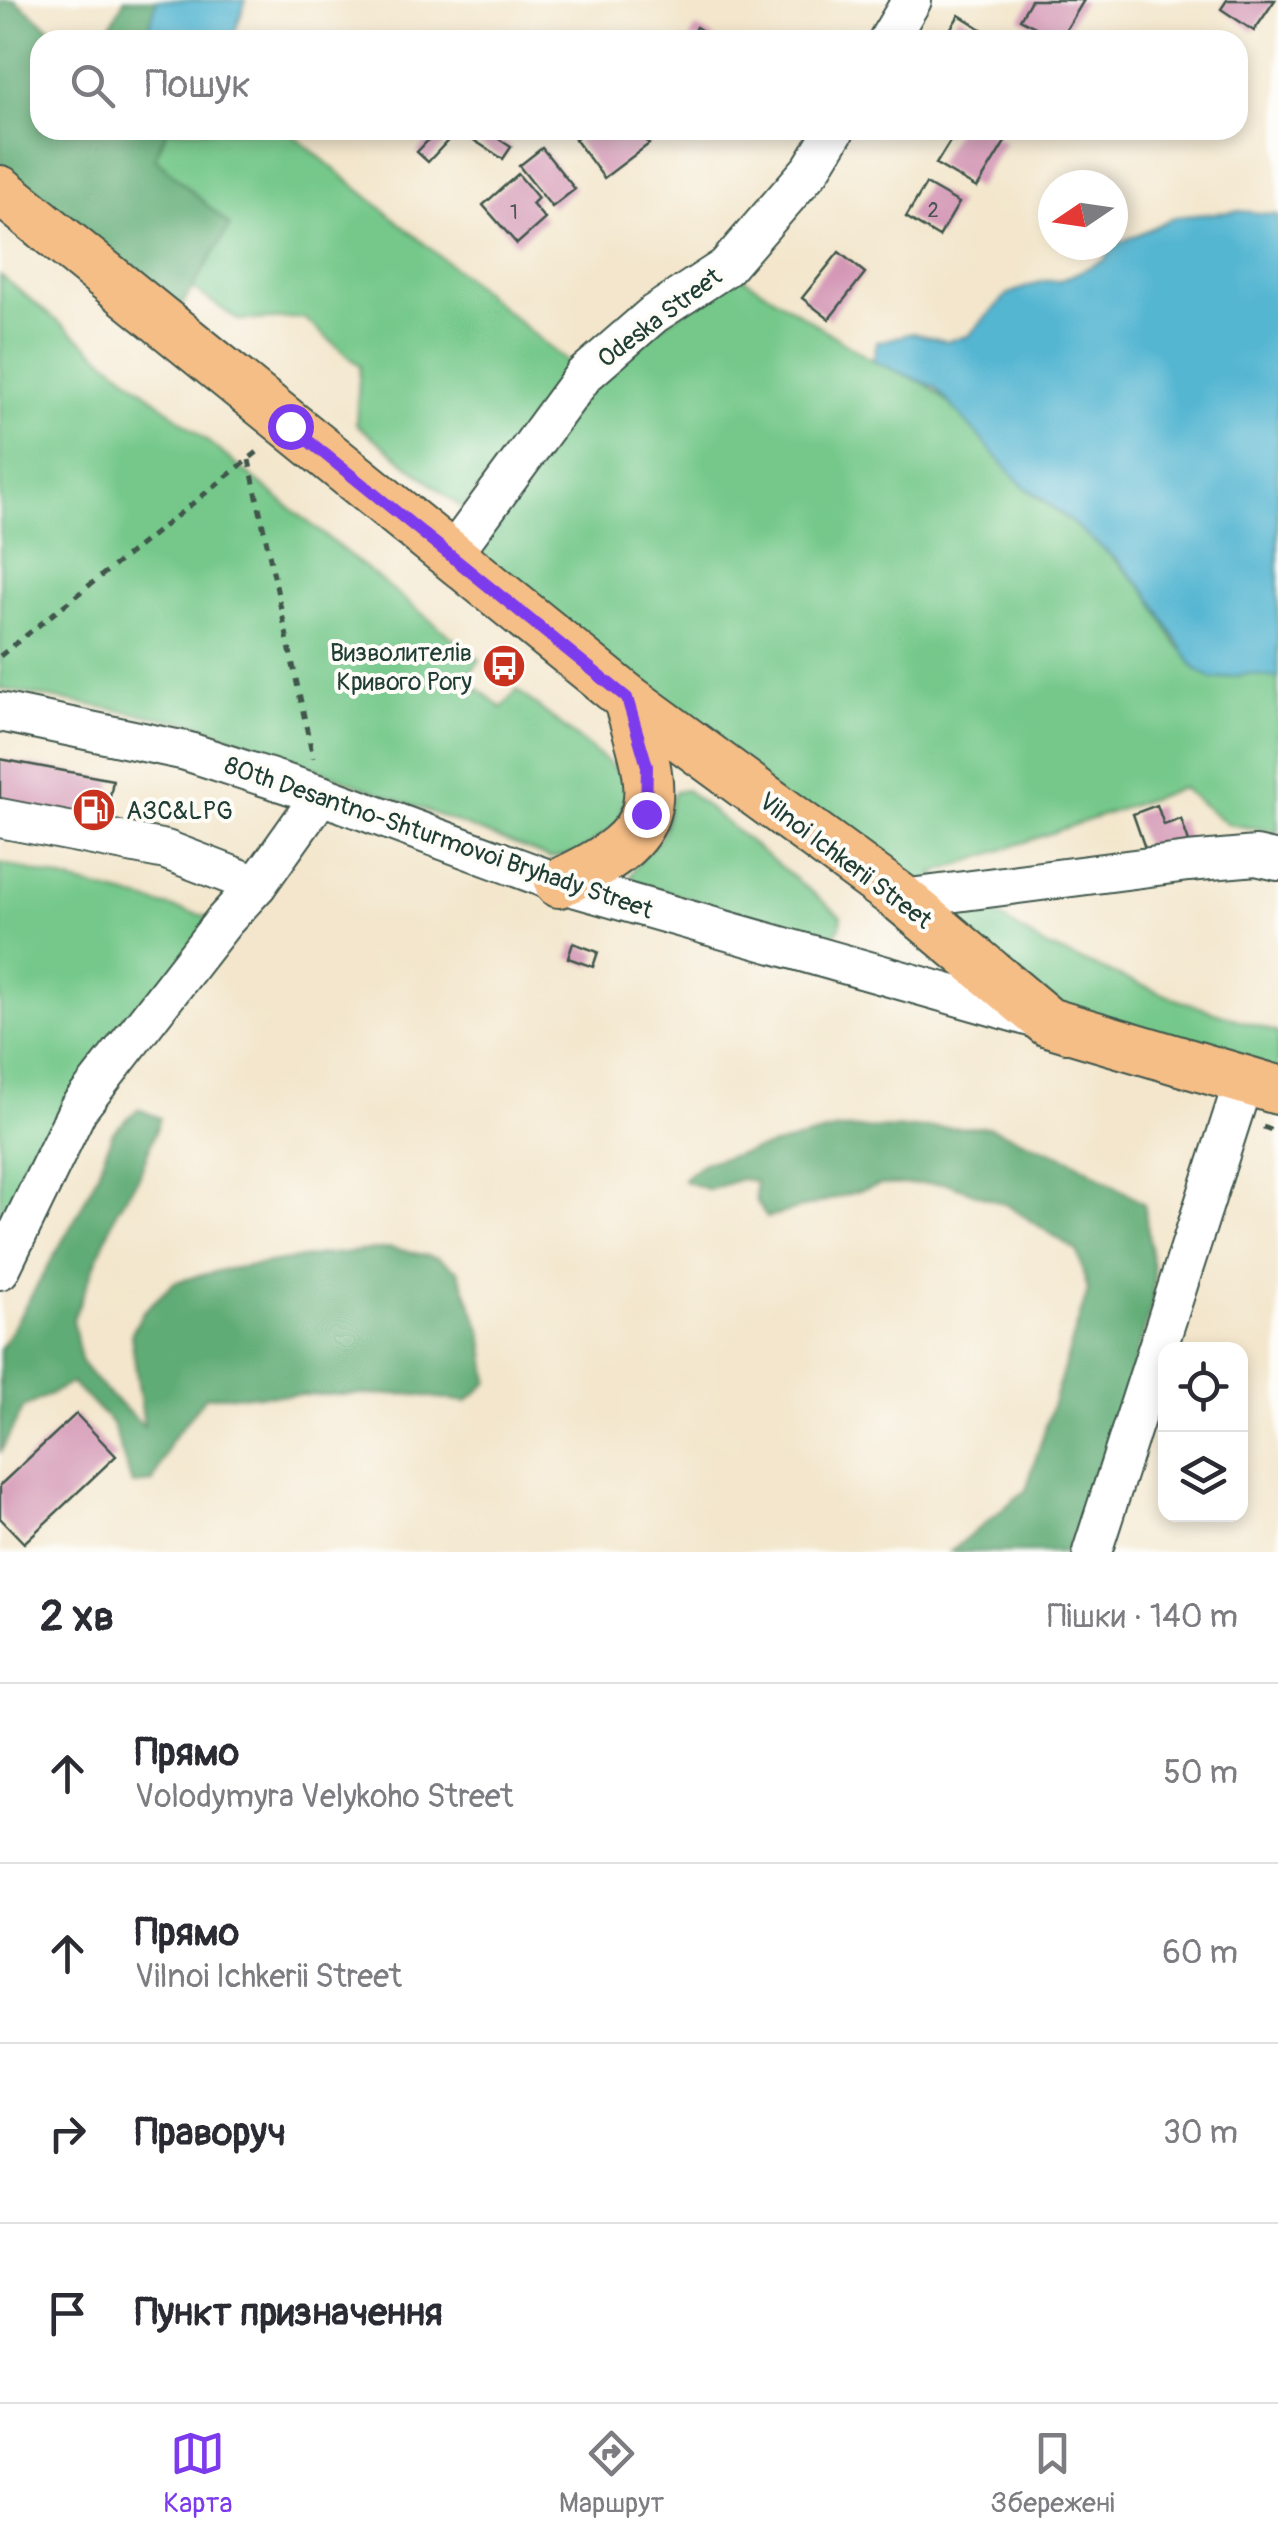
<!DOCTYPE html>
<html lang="uk">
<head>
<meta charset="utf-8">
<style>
	body { margin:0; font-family:Pangolin,sans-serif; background:#f2f2f3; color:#2b2b33 }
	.controls { position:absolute; right:30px; bottom:30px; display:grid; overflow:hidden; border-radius:20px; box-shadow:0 5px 15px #0003 }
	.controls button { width:90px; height:90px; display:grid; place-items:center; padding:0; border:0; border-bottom:2px solid #e1e1e2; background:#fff; color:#2b2b33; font:50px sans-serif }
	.compass { position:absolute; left:1038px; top:170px; width:90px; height:90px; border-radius:50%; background:#fff; box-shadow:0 5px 15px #0003; rotate:257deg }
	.stop { position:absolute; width:30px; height:30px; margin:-22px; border:8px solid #7c3aed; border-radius:50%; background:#fff }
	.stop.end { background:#7c3aed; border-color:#fff; box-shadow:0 2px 10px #0008 }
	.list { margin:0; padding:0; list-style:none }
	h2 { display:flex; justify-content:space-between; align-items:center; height:130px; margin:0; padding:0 40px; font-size:42px }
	h2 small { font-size:32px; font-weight:400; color:#7c7c81 }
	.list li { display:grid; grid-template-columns:65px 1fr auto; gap:30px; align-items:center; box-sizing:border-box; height:180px; padding:0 40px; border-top:2px solid #e1e1e2 }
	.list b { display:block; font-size:38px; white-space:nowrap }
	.list p { margin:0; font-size:32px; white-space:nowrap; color:#7c7c81 }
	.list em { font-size:32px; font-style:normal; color:#7c7c81 }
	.icon { flex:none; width:55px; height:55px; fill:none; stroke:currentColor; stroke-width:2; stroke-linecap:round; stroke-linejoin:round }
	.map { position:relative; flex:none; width:1278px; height:1552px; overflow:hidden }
	.search { position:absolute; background:#fff; box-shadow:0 5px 15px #0003; left:30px; right:30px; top:30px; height:110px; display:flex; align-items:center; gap:25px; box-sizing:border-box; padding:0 35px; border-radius:30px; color:#7c7c81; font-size:38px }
	.sheet { height:850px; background:#fff }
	nav { display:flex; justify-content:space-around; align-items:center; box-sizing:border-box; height:140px; border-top:2px solid #e1e1e2; background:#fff; font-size:28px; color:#7c7c81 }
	nav a { display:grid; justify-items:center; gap:5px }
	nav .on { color:#7c3aed }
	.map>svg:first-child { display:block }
	.green { fill:#75c88a; stroke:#4a825f; stroke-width:2.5 }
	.forest { fill:#60ac76; stroke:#407455; stroke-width:2.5 }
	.water { fill:#54b6d2; stroke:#3a7a83; stroke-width:2.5 }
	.building { fill:#d498b6 }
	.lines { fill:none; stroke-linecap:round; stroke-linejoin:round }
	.minor-casing { stroke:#3f564b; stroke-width:42 }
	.major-casing { stroke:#3f564b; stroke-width:52 }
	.path { stroke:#3f564b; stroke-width:5; stroke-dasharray:8 8; stroke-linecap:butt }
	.minor { stroke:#fff; stroke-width:38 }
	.major { stroke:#f6be87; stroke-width:48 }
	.route { stroke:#7c3aed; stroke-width:12 }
	.labels { text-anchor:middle; stroke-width:8; stroke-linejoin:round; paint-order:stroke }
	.number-label { font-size:20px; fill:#4c5454 }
	.street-label { font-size:25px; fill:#1f3d34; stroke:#fdfcf7 }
	.poi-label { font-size:25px; fill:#1f3d34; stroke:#fdfcf7; text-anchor:end }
</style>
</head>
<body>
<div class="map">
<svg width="1278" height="1552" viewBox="0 0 1278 1552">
	<rect width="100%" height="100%" fill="#fdfcf7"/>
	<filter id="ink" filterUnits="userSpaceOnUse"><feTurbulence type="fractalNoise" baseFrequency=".01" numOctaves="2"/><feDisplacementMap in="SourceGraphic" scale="20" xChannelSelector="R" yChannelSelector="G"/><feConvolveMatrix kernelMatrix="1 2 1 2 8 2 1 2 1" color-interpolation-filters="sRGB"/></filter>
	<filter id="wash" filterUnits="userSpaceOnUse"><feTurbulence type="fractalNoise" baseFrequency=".0048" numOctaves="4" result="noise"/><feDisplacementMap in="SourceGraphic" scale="40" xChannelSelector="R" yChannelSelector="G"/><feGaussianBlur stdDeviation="2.25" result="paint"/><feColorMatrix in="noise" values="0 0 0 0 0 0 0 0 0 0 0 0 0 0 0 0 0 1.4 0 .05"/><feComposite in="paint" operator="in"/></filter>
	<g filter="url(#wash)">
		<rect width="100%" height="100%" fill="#f3e6cc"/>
		<!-- green -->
		<g class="green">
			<polygon points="167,130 287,130 571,365 463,509 356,424 360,366 304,318 238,320 192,288 229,226 155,158"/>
			<polygon points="0,275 480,660 466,679 502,708 517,690 631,781 620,822 579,853 550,858 201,725 0,689"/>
			<polygon points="739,275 873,361 926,384 964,416 1022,485 1097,542 1148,593 1176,644 1213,679 1249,674 1278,678 1278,832 1227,824 1182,788 932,874 1047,947 1181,1001 1278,1033 1278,1090 1048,1022 463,566 592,385 661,326"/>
			<path d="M686 790 841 916 840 927 833 936 817 938 637 883 631 877C634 862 651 851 660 838 669 824 666 806 675 792Z"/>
			<polygon points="0,863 224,921 78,1109 0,1270"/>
		</g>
		<!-- forest -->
		<g class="forest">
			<polygon points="0,0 15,0 65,40 40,40 40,130 167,130 155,158 230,226 169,327 0,190"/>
			<polygon points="124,0 157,0 146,40 103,40"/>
			<polygon points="138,1109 160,1118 139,1177 117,1210 73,1319 81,1362 105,1391 144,1426 131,1335 142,1313 175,1282 222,1270 322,1255 391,1248 438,1258 458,1271 482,1332 489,1382 466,1402 410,1394 206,1396 170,1442 153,1482 132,1484 112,1423 72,1383 23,1408 0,1453 0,1350 78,1214 97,1175 113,1132"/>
			<polygon points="989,1127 1073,1160 1144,1204 1154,1275 1153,1301 1124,1400 1066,1552 950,1552 1026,1490 1088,1290 1077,1251 1007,1205 946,1183 880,1185 767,1218 756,1200 755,1181 741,1179 709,1190 682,1180 703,1163 838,1129"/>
		</g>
		<!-- water -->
		<g class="water">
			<polygon points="157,0 246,0 232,40 146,40"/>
			<polygon points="1239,211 1278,215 1278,678 1249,674 1213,679 1194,668 1148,593 1119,562 1043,499 1022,485 935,387 873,361 877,342 913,333 946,341 968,336 1008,294 1043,281 1059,281 1103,261 1119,243 1145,231 1175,217"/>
		</g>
		<g id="blocks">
			<!-- building -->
			<g class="building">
				<polygon points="1031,0 1084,0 1060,40 1020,19"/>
				<polygon points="1227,0 1275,0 1254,31 1221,9"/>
				<polygon points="959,15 988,33 985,40 963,40 949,31"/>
				<polygon points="696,27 718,40 689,40"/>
				<polygon points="438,130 448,130 453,135 428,162 417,152"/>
				<polygon points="458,130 485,130 511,147 503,159"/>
				<polygon points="587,130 639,130 649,144 604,178 575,139"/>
				<polygon points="957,130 985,130 1005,142 977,188 936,164"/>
				<polygon points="542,148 575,189 552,207 519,166"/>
				<polygon points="518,174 538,198 532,204 545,219 517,244 483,205"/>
				<polygon points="926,184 959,203 939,237 906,217"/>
				<polygon points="839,252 865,273 829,319 802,298"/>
				<polygon points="0,759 113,780 105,825 0,806"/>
				<polygon points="1157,805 1164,825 1181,819 1190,845 1149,860 1133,814"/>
				<polygon points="573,943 598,952 593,967 568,958"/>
				<polygon points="76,1414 116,1456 24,1543 0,1518 0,1485"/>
			</g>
		</g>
	</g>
	<g filter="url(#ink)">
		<use href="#blocks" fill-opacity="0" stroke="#3f564b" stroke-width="2.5"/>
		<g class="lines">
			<!-- minor casing -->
			<g class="minor-casing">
				<g id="minor">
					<polyline points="888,40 912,0"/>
					<polyline points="451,556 584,375 654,314 726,267 811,169 835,130"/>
					<polyline points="0,712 186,751 321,795 559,883 1041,1020"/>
					<polyline points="0,818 166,850 257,885"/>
					<polyline points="902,899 1188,862 1256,856 1278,861"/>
					<polyline points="0,1270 78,1109 224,921 257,885 321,795"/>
					<polyline points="1092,1552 1244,1080"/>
				</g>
			</g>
			<!-- major casing -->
			<g class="major-casing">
				<g id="major">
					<polyline points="0,190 627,698 902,899 1048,1022 1278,1090"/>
					<path d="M559 883C667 834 660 802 627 698"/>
				</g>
			</g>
			<!-- path -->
			<g class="path">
				<polyline points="249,460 313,758"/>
				<polyline points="0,656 260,450"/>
				<polyline points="1263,1127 1278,1132"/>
			</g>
			<!-- minor -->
			<use href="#minor" class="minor"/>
			<!-- major -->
			<use href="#major" class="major"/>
		</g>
	</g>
	<g class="lines" filter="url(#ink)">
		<!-- route -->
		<polyline class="route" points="290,426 627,698 647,766 646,814"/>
	</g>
	<!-- icons -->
	<defs>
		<g id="bus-disc" transform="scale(2.25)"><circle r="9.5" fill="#c8321e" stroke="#fdfcf7"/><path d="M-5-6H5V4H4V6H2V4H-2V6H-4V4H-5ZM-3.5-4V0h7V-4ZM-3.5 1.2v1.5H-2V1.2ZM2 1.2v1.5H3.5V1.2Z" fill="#fff"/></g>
		<g id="fuel-disc" transform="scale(2.25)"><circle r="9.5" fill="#c8321e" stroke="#fdfcf7"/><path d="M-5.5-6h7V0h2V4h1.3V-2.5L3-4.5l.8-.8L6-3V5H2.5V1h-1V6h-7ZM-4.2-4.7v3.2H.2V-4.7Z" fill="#fff"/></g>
	</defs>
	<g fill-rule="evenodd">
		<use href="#bus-disc" x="504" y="666"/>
		<use href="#fuel-disc" x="94" y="810"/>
	</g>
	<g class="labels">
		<!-- number labels -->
		<g class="number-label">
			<text x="933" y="217">2</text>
			<text x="514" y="219">1</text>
		</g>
		<!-- street labels -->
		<g class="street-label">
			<text transform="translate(659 317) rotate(-37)" y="9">Odeska Street</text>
			<text transform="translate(439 837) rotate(19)" y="9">80th Desantno-Shturmovoi Bryhady Street</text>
			<text transform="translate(846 860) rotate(37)" y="9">Vilnoi Ichkerii Street</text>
		</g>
		<!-- poi labels -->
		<g class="poi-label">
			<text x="472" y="661">Визволителів<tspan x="472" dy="29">Кривого Рогу</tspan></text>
			<text x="126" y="819" text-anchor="start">АЗС&amp;LPG</text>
		</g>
	</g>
</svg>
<div class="controls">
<button><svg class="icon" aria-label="locate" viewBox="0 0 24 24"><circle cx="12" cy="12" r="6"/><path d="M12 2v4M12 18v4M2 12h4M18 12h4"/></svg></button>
<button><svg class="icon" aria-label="layers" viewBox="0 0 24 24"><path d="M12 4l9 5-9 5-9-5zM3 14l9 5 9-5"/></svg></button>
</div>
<svg class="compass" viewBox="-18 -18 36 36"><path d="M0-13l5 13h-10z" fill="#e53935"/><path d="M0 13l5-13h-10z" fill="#7c7c81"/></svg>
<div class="stop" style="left:290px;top:426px"></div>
<div class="stop end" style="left:646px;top:814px"></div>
<div class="search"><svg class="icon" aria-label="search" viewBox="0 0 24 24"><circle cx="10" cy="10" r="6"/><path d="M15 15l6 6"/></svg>Пошук</div>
</div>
<section class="sheet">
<h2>2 хв<small>Пішки · 140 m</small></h2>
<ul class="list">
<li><svg class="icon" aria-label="ahead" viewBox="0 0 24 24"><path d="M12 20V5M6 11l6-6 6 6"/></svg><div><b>Прямо</b><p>Volodymyra Velykoho Street</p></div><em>50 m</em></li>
<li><svg class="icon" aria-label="ahead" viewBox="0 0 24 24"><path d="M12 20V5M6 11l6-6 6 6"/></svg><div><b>Прямо</b><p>Vilnoi Ichkerii Street</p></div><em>60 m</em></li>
<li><svg class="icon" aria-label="right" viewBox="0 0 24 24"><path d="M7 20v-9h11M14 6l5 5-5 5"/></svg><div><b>Праворуч</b></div><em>30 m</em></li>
<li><svg class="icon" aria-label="arrive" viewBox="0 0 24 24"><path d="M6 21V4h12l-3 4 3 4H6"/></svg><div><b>Пункт призначення</b></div></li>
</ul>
</section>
<nav>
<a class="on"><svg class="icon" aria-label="map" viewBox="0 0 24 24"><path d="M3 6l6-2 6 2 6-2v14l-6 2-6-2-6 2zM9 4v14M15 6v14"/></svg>Карта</a>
<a><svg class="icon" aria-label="directions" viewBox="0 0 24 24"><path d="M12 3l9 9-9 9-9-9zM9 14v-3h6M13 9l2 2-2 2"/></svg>Маршрут</a>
<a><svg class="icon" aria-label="saved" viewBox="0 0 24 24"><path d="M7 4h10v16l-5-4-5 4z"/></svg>Збережені</a>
</nav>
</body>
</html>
